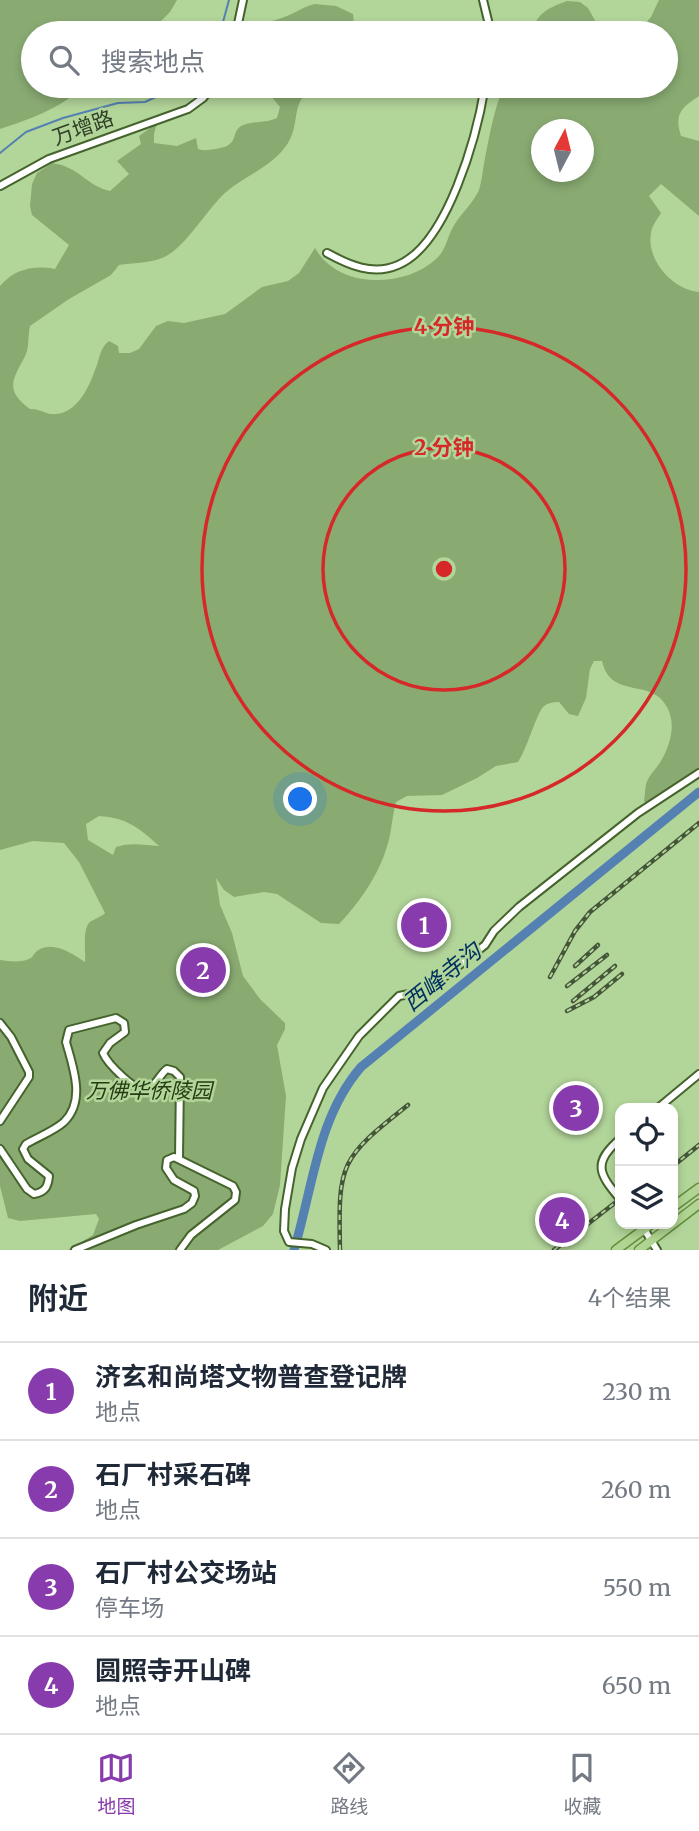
<!DOCTYPE html>
<html lang="zh">
<head>
<meta charset="utf-8">
<style>
	body { margin:0; font-family:Merriweather,"Noto Sans SC",serif; background:#f6f6f7; color:#1f2937 }
	.controls { position:absolute; right:21px; bottom:21px; display:grid; overflow:hidden; border-radius:14px; box-shadow:0 4px 10px #0003 }
	.controls button { width:63px; height:63px; display:grid; place-items:center; padding:0; border:0; border-bottom:2px solid #e0e1e3; background:#fff; color:#1f2937; font:35px sans-serif }
	.compass { position:absolute; left:531px; top:119px; width:63px; height:63px; border-radius:50%; background:#fff; box-shadow:0 4px 10px #0003; rotate:7deg }
	.you { position:absolute; left:301px; top:800px; width:24px; height:24px; margin:-18px; border:5px solid #fff; border-radius:50%; background:#1a73e8; box-shadow:0 0 0 10px #1a73e833 }
	.badge { display:grid; place-items:center; width:46px; height:46px; border-radius:50%; background:#873bac; color:#fff; font-size:23px; font-weight:700 }
	.pin { position:absolute; translate:-50% -50%; border:4px solid #fff; box-shadow:0 2px 7px #0006 }
	.list { margin:0; padding:0; list-style:none }
	h2 { display:flex; justify-content:space-between; align-items:center; height:91px; margin:0; padding:0 28px; font-size:30px }
	h2 small { font-size:23px; font-weight:400; color:#747a83 }
	.list li { display:grid; grid-template-columns:46px 1fr auto; gap:21px; align-items:center; box-sizing:border-box; height:98px; padding:0 28px; border-top:2px solid #e0e1e3 }
	.list b { display:block; font-size:26px; white-space:nowrap }
	.list p { margin:0; font-size:23px; white-space:nowrap; color:#747a83 }
	.list em { font-size:23px; font-style:normal; color:#747a83 }
	.icon { flex:none; width:38px; height:38px; fill:none; stroke:currentColor; stroke-width:2; stroke-linecap:round; stroke-linejoin:round }
	.map { position:relative; flex:none; width:699px; height:1250px; overflow:hidden }
	.search { position:absolute; background:#fff; box-shadow:0 4px 10px #0003; left:21px; right:21px; top:21px; height:77px; display:flex; align-items:center; gap:18px; box-sizing:border-box; padding:0 24px; border-radius:38px; color:#747a83; font-size:26px }
	.sheet { height:483px; background:#fff }
	nav { display:flex; justify-content:space-around; align-items:center; box-sizing:border-box; height:98px; border-top:2px solid #e0e1e3; background:#fff; font-size:19px; color:#747a83 }
	nav a { display:grid; justify-items:center; gap:4px }
	nav .on { color:#873bac }
	.map>svg:first-child { display:block }
	.green { fill:#89ab72; fill-rule:evenodd }
	.lines { fill:none; stroke-linecap:round; stroke-linejoin:round }
	.stream { stroke:#5580b2; stroke-width:2 }
	.river { stroke:#5580b2; stroke-width:9 }
	.minor-casing { stroke:#45632c; stroke-width:10 }
	.major-casing { stroke:#618d3c; stroke-width:11 }
	.minor { stroke:#fff; stroke-width:6 }
	.major { stroke:#b0d491; stroke-width:8 }
	.rail-casing { stroke:#445538; stroke-width:4.5 }
	.rail { stroke:#b2d599; stroke-width:2; stroke-dasharray:5; stroke-linecap:butt }
	.ring { fill:none; stroke:#d62828; stroke-width:3.5 }
	.labels { text-anchor:middle; stroke-width:5; stroke-linejoin:round; paint-order:stroke }
	.street-label { font-size:21px; fill:#303e26; stroke:#b2d599 }
	.park-label { font-size:21px; font-style:italic; fill:#253b11; stroke:#b2d599 }
	.water-label { font-size:23px; font-style:italic; fill:#003160; stroke:#b2d599 }
	.centre { fill:#d62828; stroke:#b2d599; stroke-width:3.5 }
	.ring-label { font-size:21px; text-anchor:middle; font-weight:bold; fill:#d62828; stroke:#b2d599; stroke-width:5; stroke-linejoin:round; paint-order:stroke }
</style>
</head>
<body>
<div class="map">
<svg width="699" height="1250" viewBox="0 0 699 1250">
	<rect width="100%" height="100%" fill="#b2d599"/>
	<!-- green -->
	<g class="green">
		<path d="M0 0H177L170 12 149 33H33V86H85C56 110 36 117 0 129Z"/>
		<path d="M659 0H699V96C681 108 674 114 681 136L699 141V216L661 184 649 196 661 213C657 220 652 225 651 233 646 260 673 290 699 292V771L649 806 644 801C645 795 645 789 646 784 649 775 656 769 661 761 670 745 676 726 668 709 653 676 611 701 602 661H594L590 669 586 698 578 716 569 714 559 702C553 702 547 703 543 707 536 715 527 749 518 762L496 766 477 778 442 795 407 796 396 802C393 813 392 824 390 835 383 869 362 900 339 924L321 923 277 894 264 892 234 897 224 890 216 878 220 905 232 933 243 976 260 999 285 1023V1029L277 1045 286 1096 280 1185 273 1214 263 1226 218 1250H68L93 1235 99 1219 96 1214 20 1221 8 1218 0 1186V960C9 961 20 963 29 959 35 956 31 956 37 951 53 940 71 953 85 962 86 951 82 929 90 922 94 919 101 917 105 913L79 862 64 843 33 841 0 850V286C15 269 33 265 55 269L69 245 32 215 30 206 32 184 37 173 52 163C80 167 85 185 110 191L129 174 117 161 141 144 139 136 157 123 154 134V143L177 146 196 138 198 149C204 151 208 150 215 149 242 146 229 131 243 125 254 121 266 123 277 118L280 107 263 86H319C288 98 302 120 288 143 273 167 245 175 225 193 207 209 184 250 162 258 149 263 132 263 119 265L111 275 69 299 30 326C28 335 29 347 26 354 15 377 2 389 30 409 39 408 46 415 56 414 77 413 89 387 95 370 100 359 99 349 109 341L118 346 119 353H130L139 349 156 326 168 321 184 323 225 314 262 287 288 281 299 273 315 248C327 269 349 279 373 280 395 281 421 274 437 258 445 251 447 239 452 229 459 215 472 205 479 190 482 180 483 168 485 158 490 133 494 109 504 86H666V33L638 32 651 17ZM542 130H584V172H542ZM99 816C127 818 138 827 159 846 143 845 131 842 116 847L113 855 88 840 86 824Z"/>
		<path d="M567 1 580 2 588 8 602 33H530C539 12 546 9 567 1Z"/>
		<path d="M315 4 336 6 353 14 354 26 351 33H250C262 22 273 22 287 16 297 12 305 6 315 4Z"/>
	</g>
	<g class="lines">
		<!-- stream -->
		<g class="stream">
			<polyline points="220,33 229,0"/>
			<polyline points="0,153 26,132 63,118 118,103 145,102 179,86"/>
		</g>
		<!-- river -->
		<path class="river" d="M294 1250C313 1188 317 1118 361 1067L699 792"/>
		<!-- minor casing -->
		<g class="minor-casing">
			<g id="minor">
				<polyline points="483,0 491,33"/>
				<polyline points="236,33 243,0"/>
				<polyline points="0,186 49,159 188,109 203,98 213,86"/>
				<path d="M327 253C349 265 373 276 398 265 448 244 477 135 485 86"/>
				<polyline points="0,1023 11,1037 29,1072 29,1077 0,1121"/>
				<polyline points="658,1108 699,1074"/>
				<path d="M620 1139C592 1163 599 1174 620 1199"/>
				<path d="M0 1149 27 1189 34 1194C45 1192 48 1187 49 1176L28 1159 23 1149 26 1144C38 1137 54 1131 64 1122 86 1101 73 1067 66 1042L69 1030 116 1018 124 1023 125 1032 110 1043 103 1053C107 1063 136 1093 147 1090 154 1088 160 1074 167 1069L174 1071 180 1077 179 1158"/>
				<polyline points="641,1224 657,1250"/>
				<polyline points="75,1250 136,1225 184,1209 192,1203 195,1196 194,1191 174,1180 166,1168 167,1160 174,1157 233,1186 236,1192 235,1200 191,1235 180,1250"/>
				<polyline points="326,1250 312,1244 289,1242 284,1231 285,1209 292,1168 301,1139 323,1088 359,1036 399,996 419,992 434,985 485,945 494,931 519,907 638,813 699,773"/>
			</g>
		</g>
		<!-- major casing -->
		<g class="major-casing">
			<g id="major">
				<polyline points="673,1207 699,1188"/>
				<polyline points="616,1250 651,1224"/>
				<polyline points="639,1250 699,1204"/>
			</g>
		</g>
		<!-- minor -->
		<use href="#minor" class="minor"/>
		<!-- major -->
		<use href="#major" class="major"/>
		<!-- rail casing -->
		<g class="rail-casing">
			<g id="rail">
				<polyline points="575,966 598,945"/>
				<polyline points="550,977 575,931 590,912 699,823"/>
				<polyline points="567,986 607,955"/>
				<polyline points="573,1001 615,966"/>
				<polyline points="567,1011 594,997 622,974"/>
				<polyline points="673,1166 699,1145"/>
				<path d="M340 1250C338 1162 340 1159 408 1105"/>
				<polyline points="554,1250 620,1199"/>
			</g>
		</g>
		<!-- rail -->
		<use href="#rail" class="rail"/>
	</g>
	<!-- distance rings -->
	<g class="ring">
		<circle cx="444" cy="569" r="121"/>
		<circle cx="444" cy="569" r="242"/>
	</g>
	<g class="labels">
		<!-- street labels -->
		<g class="street-label">
			<text transform="translate(83 128) rotate(-20)" y="7">万增路</text>
		</g>
		<!-- park labels -->
		<g class="park-label">
			<text x="149" y="1098">万佛华侨陵园</text>
		</g>
		<!-- water labels -->
		<g class="water-label">
			<text transform="translate(442 977) rotate(-39)" y="8">西峰寺沟</text>
		</g>
	</g>
	<circle cx="444" cy="569" r="10" class="centre"/>
	<g class="ring-label">
		<text x="444" y="334">4 分钟</text>
		<text x="444" y="455">2 分钟</text>
	</g>
</svg>
<div class="controls">
<button><svg class="icon" aria-label="locate" viewBox="0 0 24 24"><circle cx="12" cy="12" r="6"/><path d="M12 2v4M12 18v4M2 12h4M18 12h4"/></svg></button>
<button><svg class="icon" aria-label="layers" viewBox="0 0 24 24"><path d="M12 4l9 5-9 5-9-5zM3 14l9 5 9-5"/></svg></button>
</div>
<svg class="compass" viewBox="-18 -18 36 36"><path d="M0-13l5 13h-10z" fill="#e53935"/><path d="M0 13l5-13h-10z" fill="#747a83"/></svg>
<div class="you"></div>
<div class="pin badge" style="left:424px;top:925px">1</div>
<div class="pin badge" style="left:203px;top:970px">2</div>
<div class="pin badge" style="left:576px;top:1108px">3</div>
<div class="pin badge" style="left:562px;top:1220px">4</div>
<div class="search"><svg class="icon" aria-label="search" viewBox="0 0 24 24"><circle cx="10" cy="10" r="6"/><path d="M15 15l6 6"/></svg>搜索地点</div>
</div>
<section class="sheet">
<h2>附近<small>4个结果</small></h2>
<ul class="list">
<li><span class="badge">1</span><div><b>济玄和尚塔文物普查登记牌</b><p>地点</p></div><em>230 m</em></li>
<li><span class="badge">2</span><div><b>石厂村采石碑</b><p>地点</p></div><em>260 m</em></li>
<li><span class="badge">3</span><div><b>石厂村公交场站</b><p>停车场</p></div><em>550 m</em></li>
<li><span class="badge">4</span><div><b>圆照寺开山碑</b><p>地点</p></div><em>650 m</em></li>
</ul>
</section>
<nav>
<a class="on"><svg class="icon" aria-label="map" viewBox="0 0 24 24"><path d="M3 6l6-2 6 2 6-2v14l-6 2-6-2-6 2zM9 4v14M15 6v14"/></svg>地图</a>
<a><svg class="icon" aria-label="directions" viewBox="0 0 24 24"><path d="M12 3l9 9-9 9-9-9zM9 14v-3h6M13 9l2 2-2 2"/></svg>路线</a>
<a><svg class="icon" aria-label="saved" viewBox="0 0 24 24"><path d="M7 4h10v16l-5-4-5 4z"/></svg>收藏</a>
</nav>
</body>
</html>
